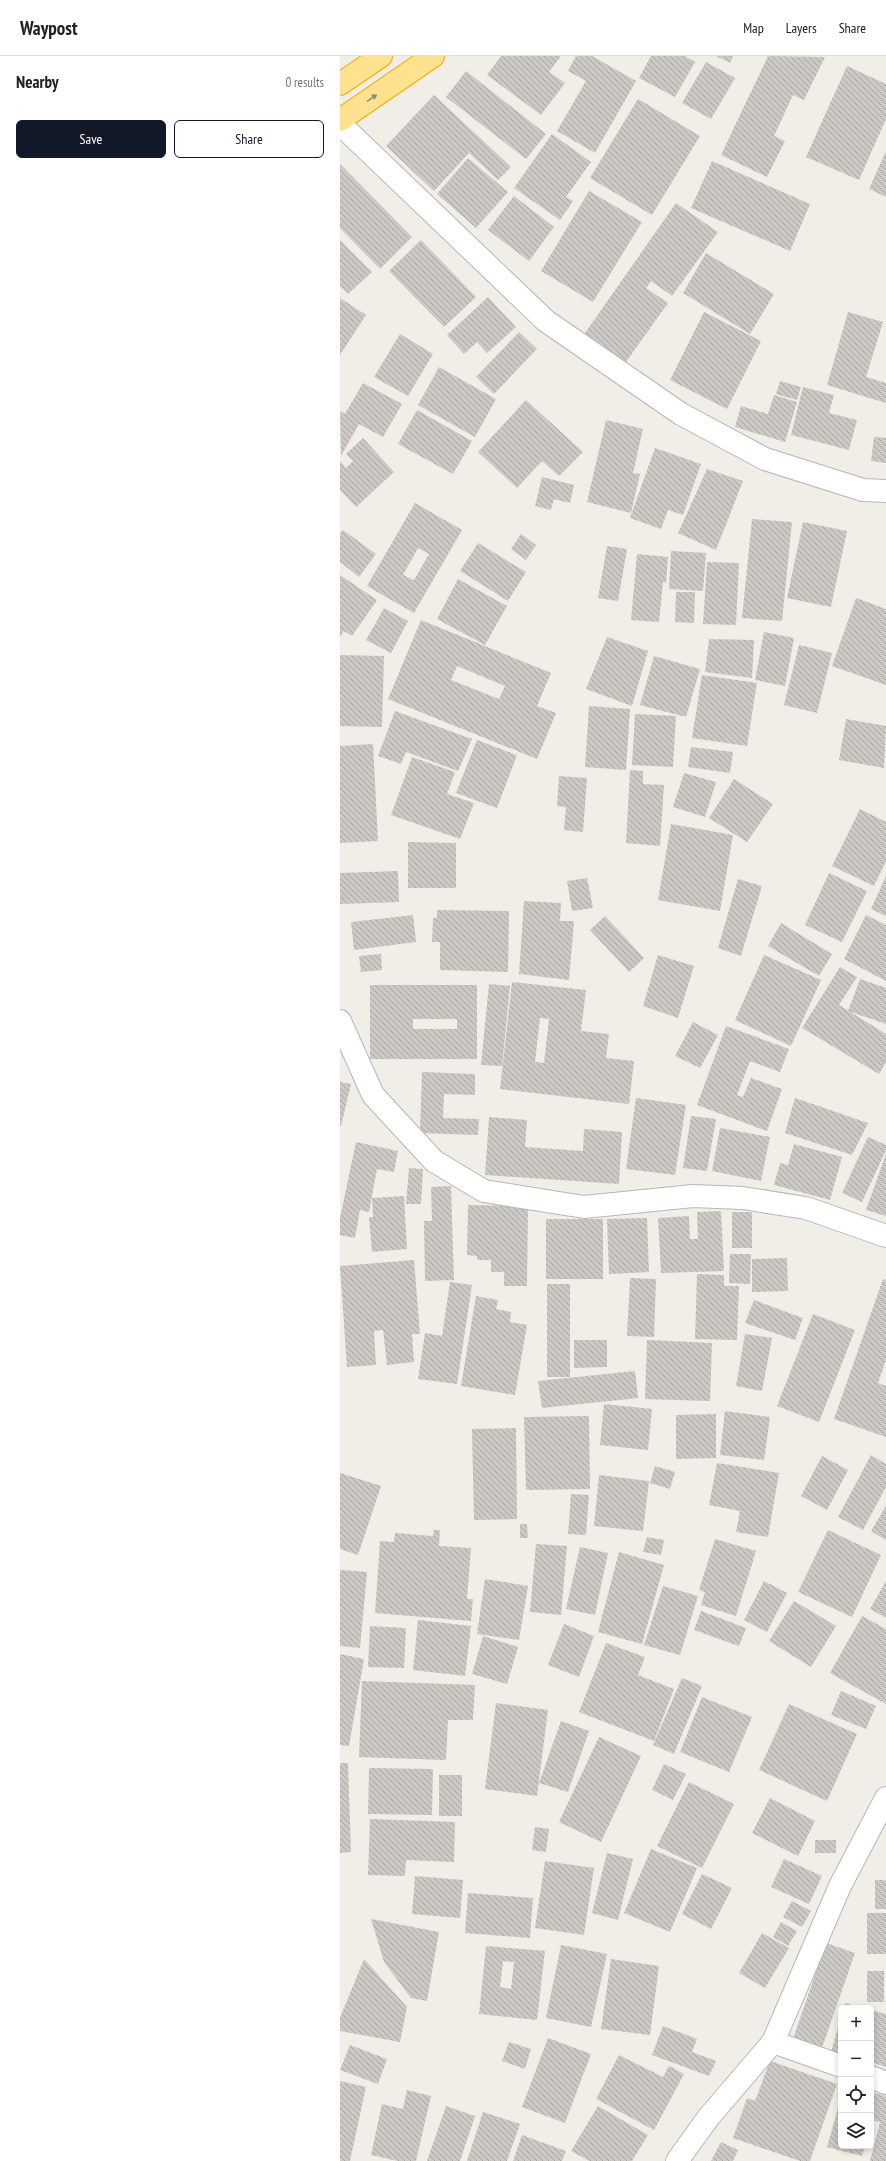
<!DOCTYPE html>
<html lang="en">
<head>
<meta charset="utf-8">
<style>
	body { margin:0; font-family:"PT Sans Narrow",sans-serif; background:#f6f6f6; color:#202124 }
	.controls { position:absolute; right:12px; bottom:12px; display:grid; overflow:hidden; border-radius:6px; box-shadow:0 2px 6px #0003 }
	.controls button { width:36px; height:36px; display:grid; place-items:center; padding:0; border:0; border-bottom:1px solid #e0e0e0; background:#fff; color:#202124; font:20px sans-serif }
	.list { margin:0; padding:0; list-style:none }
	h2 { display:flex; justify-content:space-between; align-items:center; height:52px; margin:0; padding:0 16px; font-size:17px }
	h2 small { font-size:13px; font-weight:400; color:#757577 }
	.actions { display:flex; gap:8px; padding:12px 16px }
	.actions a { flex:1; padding:9px 0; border:1px solid #111827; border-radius:6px; text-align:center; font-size:14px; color:#111827 }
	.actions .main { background:#111827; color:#fff }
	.icon { flex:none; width:22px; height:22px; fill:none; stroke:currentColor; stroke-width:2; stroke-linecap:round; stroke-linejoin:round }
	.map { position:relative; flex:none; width:546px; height:2105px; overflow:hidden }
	header { display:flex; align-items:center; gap:24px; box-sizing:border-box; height:56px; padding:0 20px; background:#fff; border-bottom:1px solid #e0e0e0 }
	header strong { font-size:19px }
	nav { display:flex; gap:22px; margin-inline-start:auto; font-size:14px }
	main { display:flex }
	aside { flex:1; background:#fff }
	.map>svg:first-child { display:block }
	.building { fill:url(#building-back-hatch); fill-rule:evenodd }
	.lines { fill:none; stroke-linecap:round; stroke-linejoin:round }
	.street-casing { stroke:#b4b7bb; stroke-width:24 }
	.highway-casing { stroke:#f7ab00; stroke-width:24 }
	.street { stroke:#fff; stroke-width:22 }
	.highway { stroke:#fee290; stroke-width:22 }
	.oneway { fill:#8e8873 }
</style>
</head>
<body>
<header>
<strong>Waypost</strong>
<nav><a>Map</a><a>Layers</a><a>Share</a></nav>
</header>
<main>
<aside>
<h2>Nearby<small>0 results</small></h2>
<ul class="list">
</ul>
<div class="actions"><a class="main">Save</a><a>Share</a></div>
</aside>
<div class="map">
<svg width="546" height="2105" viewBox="0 0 546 2105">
	<defs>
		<pattern id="building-back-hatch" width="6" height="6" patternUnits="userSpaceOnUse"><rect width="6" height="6" fill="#ccc9c4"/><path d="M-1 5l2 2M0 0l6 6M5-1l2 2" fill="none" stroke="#a9a7a3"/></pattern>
	</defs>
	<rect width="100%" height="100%" fill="#f0eee7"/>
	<!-- building -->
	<g class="building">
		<polygon points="161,0 221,0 209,16 225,27 201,59 147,19"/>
		<polygon points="236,0 252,0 296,25 255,97 217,75 246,25 228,15"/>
		<polygon points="311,0 345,0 355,6 335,41 299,22"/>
		<polygon points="376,0 393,0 390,7"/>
		<polygon points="428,0 485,1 464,44 453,39 434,80 445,85 427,121 381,99"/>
		<polygon points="366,6 395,22 371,63 342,47"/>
		<polygon points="507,10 546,28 546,63 519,124 466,101"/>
		<polygon points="126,15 206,78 186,103 106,41"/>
		<polygon points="94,39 171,111 158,124 129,97 94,135 46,90"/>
		<polygon points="298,43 360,80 312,159 250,122"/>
		<polygon points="212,78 251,106 226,141 233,145 220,164 174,132"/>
		<polygon points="546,95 546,141 529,133"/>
		<polygon points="128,102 168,136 136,172 97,138"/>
		<polygon points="372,105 470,148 450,195 351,152"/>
		<polygon points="0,108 72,181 40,213 0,172"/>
		<polygon points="249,135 302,166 253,246 201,215"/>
		<polygon points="174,140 214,171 189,205 148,174"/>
		<polygon points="336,147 378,176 332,240 311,225 306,232 328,247 286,306 245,277"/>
		<polygon points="0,184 32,216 8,238 0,230"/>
		<polygon points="81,184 136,241 104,271 49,215"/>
		<polygon points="366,197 434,238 410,278 343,237"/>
		<polygon points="148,241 176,271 147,297 137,286 124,298 107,279"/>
		<polygon points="0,242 26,259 0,299"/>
		<polygon points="364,256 421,285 387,353 330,324"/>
		<polygon points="508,256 543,266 526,321 546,327 546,347 487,329"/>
		<polygon points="179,276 197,293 154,338 136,321"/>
		<polygon points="60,278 93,298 68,340 34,321"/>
		<polygon points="99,311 156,343 135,381 78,349"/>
		<polygon points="440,325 461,331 457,344 436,338"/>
		<polygon points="23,327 62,348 43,381 19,368 1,400 0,355 5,358"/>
		<polygon points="463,331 494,339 489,357 517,364 509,394 451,379"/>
		<polygon points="434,339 457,346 445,386 395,371 401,350 428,358"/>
		<polygon points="186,344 243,396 219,420 202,405 177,432 138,396"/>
		<polygon points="77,354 132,385 113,418 58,388"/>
		<polygon points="266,364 303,373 293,417 300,418 291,457 247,446"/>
		<polygon points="534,381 546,382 546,407 531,405"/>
		<polygon points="23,382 54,416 16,451 0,434 0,405 6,412 13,405 6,398"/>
		<polygon points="315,392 361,408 343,459 328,454 321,473 290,462"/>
		<polygon points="367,413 403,425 376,494 338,477"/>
		<polygon points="202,421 234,429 230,447 214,443 211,454 195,450"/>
		<path d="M75 447 122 474 74 557 27 530ZM78 492 89 498 74 524 63 519Z"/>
		<polygon points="412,463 452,466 442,565 402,562"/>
		<polygon points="463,466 507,475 491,551 447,542"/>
		<polygon points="3,474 36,498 19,521 0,506 0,477"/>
		<polygon points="181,478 196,489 186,504 171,493"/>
		<polygon points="138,487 186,516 168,545 120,515"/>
		<polygon points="267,490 287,493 278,545 258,542"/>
		<polygon points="331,495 366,497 363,535 329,533"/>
		<polygon points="297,498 328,501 326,527 323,526 319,566 291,564"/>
		<polygon points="367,506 399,507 396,569 363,568"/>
		<polygon points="0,519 37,544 12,580 4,575 0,581"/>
		<polygon points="118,523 167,550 145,589 97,563"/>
		<polygon points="336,536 355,536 354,567 335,566"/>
		<polygon points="516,542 546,553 546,629 492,610"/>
		<polygon points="44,552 68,565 51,597 26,584"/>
		<path d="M81 564 211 617 197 650 216 657 197 703 48 643ZM117 610 165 630 159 643 111 624Z"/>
		<polygon points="424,576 454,582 445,630 415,624"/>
		<polygon points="267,581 308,595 292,650 246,633"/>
		<polygon points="369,583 414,584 412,622 365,616"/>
		<polygon points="459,589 492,597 477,657 444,649"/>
		<polygon points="0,599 44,600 42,671 0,670"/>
		<polygon points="314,600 360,613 346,661 300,649"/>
		<polygon points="362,619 417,627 407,690 352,682"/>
		<polygon points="249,650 290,653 286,714 245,711"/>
		<polygon points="55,655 132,683 118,715 66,696 61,708 38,700"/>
		<polygon points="295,658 336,660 333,711 292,709"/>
		<polygon points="506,663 546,670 544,712 499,704"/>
		<polygon points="137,684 177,699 157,752 116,737"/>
		<polygon points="33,688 38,785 0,787 0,690"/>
		<polygon points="351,691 393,696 390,717 348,711"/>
		<polygon points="72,701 115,716 107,738 134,747 120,783 51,759"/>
		<polygon points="290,714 303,715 303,728 324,729 320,790 286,787"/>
		<polygon points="344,717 376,726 365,761 333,751"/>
		<polygon points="219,720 247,722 243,776 224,774 226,751 217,750"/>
		<polygon points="394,723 433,748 407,786 369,762"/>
		<polygon points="520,753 546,766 546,805 534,830 492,810"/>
		<polygon points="331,768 393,779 380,855 318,844"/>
		<polygon points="68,786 116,787 116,832 68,832"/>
		<polygon points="58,815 59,846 0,848 0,817"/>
		<polygon points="489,817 527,835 502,886 465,869"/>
		<polygon points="546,820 546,860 531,853"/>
		<polygon points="247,822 253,852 232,855 227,825"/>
		<polygon points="398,823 422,830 401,900 378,892"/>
		<polygon points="184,845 221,847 220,865 234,865 229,924 179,918"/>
		<polygon points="97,854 169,855 168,916 100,914 100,886 92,886 93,862 97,862"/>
		<polygon points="73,859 76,886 14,894 11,866"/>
		<polygon points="526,859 546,869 546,925 504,903"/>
		<polygon points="265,860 304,902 289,916 250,874"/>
		<polygon points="441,867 492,898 479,920 428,890"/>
		<polygon points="41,898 42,914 21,916 19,900"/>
		<polygon points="318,899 354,910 338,962 303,950"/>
		<polygon points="424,899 481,924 451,990 395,964"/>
		<polygon points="500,911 517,921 499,949 546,978 546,1006 539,1018 462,972"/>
		<polygon points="520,923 546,932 546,968 508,955"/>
		<path d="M172 926 246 934 241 975 269 978 266 1002 294 1005 289 1048 160 1033ZM200 962 209 963 204 1007 195 1006Z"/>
		<polygon points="149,928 170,930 162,1010 141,1009"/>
		<path d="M30 929H137V1003H30ZM73 963H117V973H73Z"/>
		<polygon points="353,966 378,979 360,1012 335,1000"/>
		<polygon points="386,970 449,993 440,1016 410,1005 397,1039 403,1041 411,1022 442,1033 427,1075 357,1049"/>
		<polygon points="82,1016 135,1018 135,1039 104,1038 103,1062 139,1063 138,1079 80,1077"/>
		<polygon points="0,1026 11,1028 1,1070 0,1070"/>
		<polygon points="296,1042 346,1049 335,1119 286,1113"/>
		<polygon points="455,1042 528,1067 512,1099 445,1077"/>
		<polygon points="351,1060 376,1063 367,1115 343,1112"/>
		<polygon points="149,1061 187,1064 185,1091 243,1095 244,1073 282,1076 279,1128 145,1119"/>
		<polygon points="380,1072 430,1081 421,1125 372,1115"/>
		<polygon points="528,1081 546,1089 546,1094 522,1146 502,1137"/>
		<polygon points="16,1086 58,1095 54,1116 37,1113 29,1156 20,1154 15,1182 0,1179 0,1162"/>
		<polygon points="454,1088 502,1101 490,1144 434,1129 440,1107 448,1109"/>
		<polygon points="546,1098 546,1160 526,1154"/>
		<polygon points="69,1112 83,1113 81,1148 66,1148"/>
		<polygon points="111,1130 114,1224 85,1225 84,1165 92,1165 91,1131"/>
		<polygon points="64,1140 67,1193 32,1196 29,1161 33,1161 32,1142"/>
		<polygon points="128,1149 188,1150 187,1230 164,1230 164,1216 151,1216 151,1204 137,1204 137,1200 127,1199"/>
		<polygon points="381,1155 384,1215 321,1217 318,1162 349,1160 350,1183 358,1183 357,1156"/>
		<rect x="392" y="1156" width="20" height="36"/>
		<polygon points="307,1162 309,1216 269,1218 267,1163"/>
		<rect x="206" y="1163" width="57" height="60"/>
		<polygon points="390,1198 411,1198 410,1228 389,1227"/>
		<polygon points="447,1202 448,1235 412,1236 412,1203"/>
		<polygon points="74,1204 80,1278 72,1278 74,1306 47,1309 43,1274 34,1275 36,1309 7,1311 0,1210"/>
		<polygon points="357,1218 384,1219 384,1230 399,1230 397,1284 355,1283"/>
		<polygon points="290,1222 316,1223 314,1281 287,1280"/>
		<polygon points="543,1223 546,1224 546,1304 538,1327 546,1330 546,1381 494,1363"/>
		<polygon points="110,1226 132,1229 117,1328 78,1323 85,1277 102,1280"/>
		<rect x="207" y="1228" width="23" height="93"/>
		<polygon points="136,1240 158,1244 156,1253 171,1256 170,1266 187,1269 175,1339 121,1330"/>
		<polygon points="414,1244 463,1262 455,1284 405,1267"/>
		<polygon points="473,1258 515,1274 479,1366 437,1350"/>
		<polygon points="405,1278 432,1282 422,1335 396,1330"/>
		<polygon points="234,1284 267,1284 267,1311 234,1312"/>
		<polygon points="307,1284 372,1287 370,1345 305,1343"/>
		<polygon points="295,1315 298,1342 202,1352 198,1325"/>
		<polygon points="264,1348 312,1353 308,1394 260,1389"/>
		<polygon points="385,1355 430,1361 424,1404 380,1399"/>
		<polygon points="376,1358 376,1402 336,1403 336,1359"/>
		<polygon points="249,1360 250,1433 186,1434 184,1361"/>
		<polygon points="176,1372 177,1463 134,1464 132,1373"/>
		<polygon points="531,1399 546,1408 546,1431 523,1474 498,1461"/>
		<polygon points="482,1400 508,1414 487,1454 461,1440"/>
		<polygon points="377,1407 439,1417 428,1481 396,1476 400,1455 369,1449"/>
		<polygon points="315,1410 335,1416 330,1433 310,1427"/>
		<polygon points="0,1417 41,1430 18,1499 0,1493"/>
		<polygon points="259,1419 309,1425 303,1475 254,1470"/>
		<polygon points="231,1438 249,1439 246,1479 228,1478"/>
		<polygon points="546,1450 546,1484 531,1475"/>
		<polygon points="180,1468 187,1468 188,1482 180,1482"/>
		<polygon points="94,1474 100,1474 99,1490 131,1492 127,1543 133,1543 131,1565 35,1557 40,1485 54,1486 55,1477 93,1480"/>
		<polygon points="488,1474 541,1499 512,1561 458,1536"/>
		<polygon points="307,1481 324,1484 321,1499 303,1496"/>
		<polygon points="375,1483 416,1495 396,1560 361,1549 365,1536 359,1534"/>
		<polygon points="196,1488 227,1490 221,1559 190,1556"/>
		<polygon points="240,1491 268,1497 255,1559 226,1553"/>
		<polygon points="279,1496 324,1509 302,1588 258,1576"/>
		<polygon points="0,1514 27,1516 20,1592 0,1590"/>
		<polygon points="145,1523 188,1530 179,1584 137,1578"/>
		<polygon points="424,1525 447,1537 427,1576 404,1564"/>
		<polygon points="546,1525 546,1562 530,1553"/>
		<polygon points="323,1530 358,1540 340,1599 304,1589"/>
		<polygon points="454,1545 496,1570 471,1611 429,1585"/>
		<polygon points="361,1555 406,1572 399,1590 354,1574"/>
		<polygon points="522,1560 546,1573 546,1648 490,1617"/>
		<polygon points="78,1564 131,1570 125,1620 73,1614"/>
		<polygon points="224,1568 254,1580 239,1621 208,1609"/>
		<polygon points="30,1570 66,1572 64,1612 28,1611"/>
		<polygon points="143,1580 178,1591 167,1628 132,1618"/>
		<polygon points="266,1587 305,1601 298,1619 334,1633 314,1685 239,1656"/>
		<polygon points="0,1598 24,1603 9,1690 0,1689"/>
		<polygon points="342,1622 362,1630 334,1698 313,1689"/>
		<polygon points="22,1625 135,1629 133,1664 108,1664 106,1704 19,1701"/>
		<polygon points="501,1635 536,1650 526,1673 491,1659"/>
		<polygon points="362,1641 412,1661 389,1716 340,1696"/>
		<polygon points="156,1647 208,1654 197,1740 145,1733"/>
		<polygon points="449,1648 517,1678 487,1745 419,1714"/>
		<polygon points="221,1665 249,1675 228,1736 199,1727"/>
		<polygon points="259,1681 301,1700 261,1786 219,1766"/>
		<polygon points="0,1707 8,1707 11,1796 0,1797"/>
		<polygon points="324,1708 346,1718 333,1744 312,1734"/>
		<polygon points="29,1712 93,1713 92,1759 28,1758"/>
		<rect x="99" y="1719" width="23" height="41"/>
		<polygon points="349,1726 394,1748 362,1812 317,1790"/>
		<polygon points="430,1742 475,1765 458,1800 412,1777"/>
		<polygon points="30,1763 115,1766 114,1806 66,1804 65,1820 28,1819"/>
		<polygon points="195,1771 209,1773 206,1796 192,1794"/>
		<rect x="475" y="1784" width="21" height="13"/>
		<polygon points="311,1793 357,1812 330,1876 284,1857"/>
		<polygon points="267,1797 293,1803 278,1864 252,1857"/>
		<polygon points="444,1803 482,1820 469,1848 431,1831"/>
		<polygon points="205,1805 254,1812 244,1879 195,1872"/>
		<polygon points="362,1818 392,1832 371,1873 342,1858"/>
		<polygon points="75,1820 123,1824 120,1862 72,1858"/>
		<rect x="535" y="1824" width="11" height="29"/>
		<polygon points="128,1837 193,1842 190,1882 125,1877"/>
		<polygon points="452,1845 471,1855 462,1871 443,1861"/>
		<rect x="527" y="1857" width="19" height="41"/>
		<polygon points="31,1863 99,1876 87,1945 71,1942 44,1906"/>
		<polygon points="441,1866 457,1875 448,1890 433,1881"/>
		<polygon points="422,1877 449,1892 425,1932 399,1917"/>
		<polygon points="486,1887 515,1897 482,1992 453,1983"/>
		<polygon points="221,1889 267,1898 251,1971 206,1962"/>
		<path d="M146 1890 205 1895 197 1964 139 1958ZM163 1905 174 1906 171 1933 160 1931Z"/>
		<polygon points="24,1903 67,1951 60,1986 0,1975 0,1962"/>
		<polygon points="271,1903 319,1910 310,1979 261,1973"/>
		<rect x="527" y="1915" width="17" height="31"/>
		<polygon points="505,1947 522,1952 503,1952"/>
		<polygon points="531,1954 546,1958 546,2011 531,2006"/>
		<polygon points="501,1962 501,1998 491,1996"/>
		<polygon points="323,1970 357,1983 352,1996 376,2005 369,2020 312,1999"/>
		<polygon points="208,1982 251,1998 225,2067 182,2051"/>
		<polygon points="169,1986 191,1993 185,2013 162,2005"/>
		<polygon points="10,1989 47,2003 38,2028 0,2014"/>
		<polygon points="279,1999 323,2021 329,2010 344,2018 314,2074 256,2043"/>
		<polygon points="430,2005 497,2028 470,2105 460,2105 393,2082 407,2042 415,2045"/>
		<polygon points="0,2025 26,2031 10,2105 0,2105"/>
		<polygon points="67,2034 91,2040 76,2105 58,2105 31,2099 42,2048 63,2053"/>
		<polygon points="531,2036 546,2040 546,2105 530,2105 540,2066 531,2064"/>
		<polygon points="501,2041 501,2090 525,2090 522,2100 487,2091"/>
		<polygon points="106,2050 135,2060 120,2105 87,2105"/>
		<polygon points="258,2050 308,2079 292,2105 249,2105 231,2095"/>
		<polygon points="143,2056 180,2068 167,2105 127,2105"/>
		<polygon points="182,2079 226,2095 222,2105 173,2105"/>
		<polygon points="381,2086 398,2094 393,2105 371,2105"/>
	</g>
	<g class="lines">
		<!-- street casing -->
		<g class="street-casing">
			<g id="street">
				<polyline points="0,68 206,265 341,358 425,403 523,434 546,435"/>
				<polyline points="0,965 33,1039 94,1105 144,1135 244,1151 353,1140 403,1142 466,1152 546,1180"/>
				<polyline points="433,1986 501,2010"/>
				<polyline points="531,2021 546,2027"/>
				<polyline points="337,2105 368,2062 433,1986 500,1830 546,1742"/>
			</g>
		</g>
		<!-- highway casing -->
		<g class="highway-casing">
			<g id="highway">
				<polyline points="0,28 41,0"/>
				<polyline points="0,64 93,0"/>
			</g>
		</g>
		<!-- street -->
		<use href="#street" class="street"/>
		<!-- highway -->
		<use href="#highway" class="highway"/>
	</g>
	<!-- one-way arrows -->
	<defs><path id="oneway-solid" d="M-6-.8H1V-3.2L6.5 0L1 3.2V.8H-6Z"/></defs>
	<use class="oneway" href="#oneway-solid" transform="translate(32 42) rotate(-34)"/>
</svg>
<div class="controls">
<button>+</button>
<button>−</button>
<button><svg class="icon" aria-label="locate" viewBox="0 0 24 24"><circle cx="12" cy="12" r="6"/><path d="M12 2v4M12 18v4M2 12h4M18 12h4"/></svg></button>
<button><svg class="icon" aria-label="layers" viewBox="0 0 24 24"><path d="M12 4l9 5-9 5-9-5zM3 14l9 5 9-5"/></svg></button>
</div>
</div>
</main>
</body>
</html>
